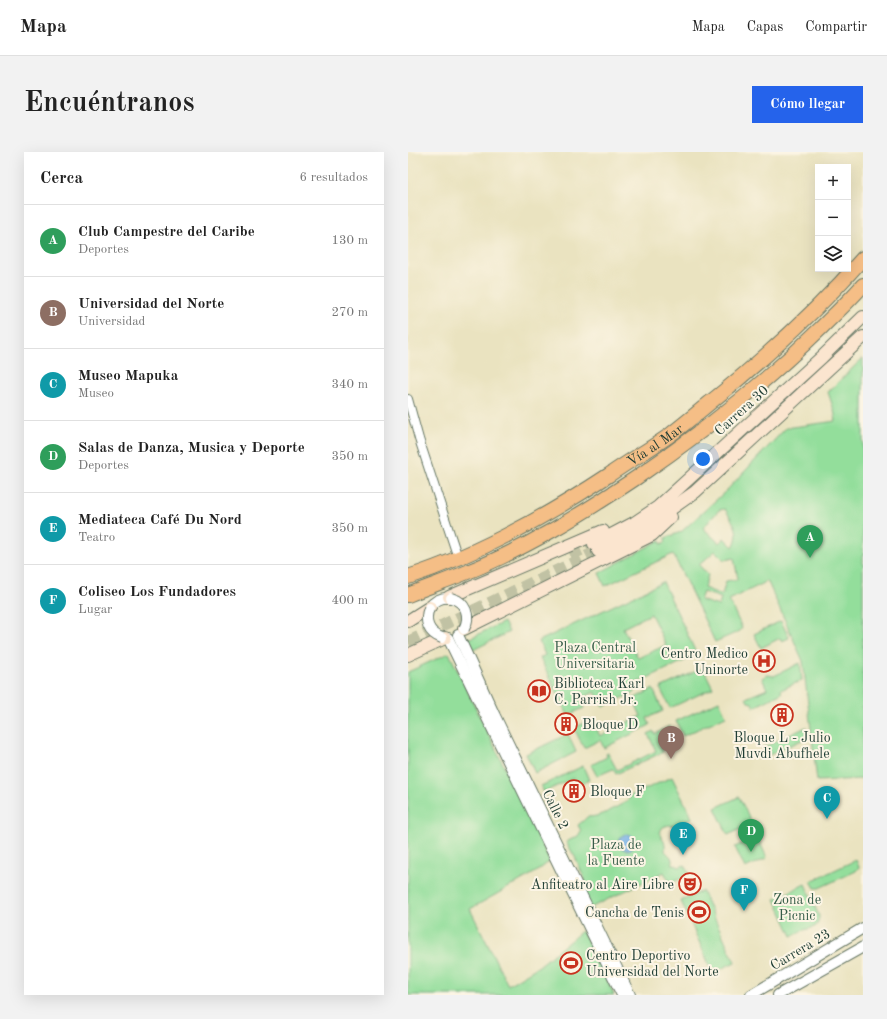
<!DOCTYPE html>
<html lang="es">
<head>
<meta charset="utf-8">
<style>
	body { margin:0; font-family:"Old Standard TT",serif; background:#f2f2f2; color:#222 }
	.controls { position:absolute; right:12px; top:12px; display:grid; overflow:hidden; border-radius:0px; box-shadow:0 4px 16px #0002 }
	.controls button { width:36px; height:36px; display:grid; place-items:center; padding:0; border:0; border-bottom:1px solid #e0e0e0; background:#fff; color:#222; font:20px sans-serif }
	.you { position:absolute; left:295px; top:307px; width:14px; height:14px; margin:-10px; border:3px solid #fff; border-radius:50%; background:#1a73e8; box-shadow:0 0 0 6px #1a73e833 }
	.badge { display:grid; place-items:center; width:26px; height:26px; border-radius:50%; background:#2563eb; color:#fff; font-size:13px; font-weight:700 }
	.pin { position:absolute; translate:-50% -33px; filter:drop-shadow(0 1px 2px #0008) }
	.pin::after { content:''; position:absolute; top:21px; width:14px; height:12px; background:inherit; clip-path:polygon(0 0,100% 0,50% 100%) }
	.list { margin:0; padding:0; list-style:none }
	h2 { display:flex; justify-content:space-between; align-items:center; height:52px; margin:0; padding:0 16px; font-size:17px }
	h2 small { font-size:13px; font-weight:400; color:#767676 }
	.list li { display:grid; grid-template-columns:26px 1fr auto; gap:12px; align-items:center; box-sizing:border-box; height:72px; padding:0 16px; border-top:1px solid #e0e0e0 }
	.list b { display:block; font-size:15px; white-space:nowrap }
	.list p { margin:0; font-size:13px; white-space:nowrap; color:#767676 }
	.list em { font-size:13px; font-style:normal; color:#767676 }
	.icon { flex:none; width:22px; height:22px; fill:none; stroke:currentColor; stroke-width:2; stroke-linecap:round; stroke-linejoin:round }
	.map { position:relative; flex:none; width:455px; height:843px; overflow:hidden; border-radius:0px }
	header { display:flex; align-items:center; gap:24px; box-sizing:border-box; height:56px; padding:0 20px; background:#fff; border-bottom:1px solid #e0e0e0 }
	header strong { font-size:19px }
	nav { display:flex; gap:22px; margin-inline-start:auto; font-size:14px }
	.intro { display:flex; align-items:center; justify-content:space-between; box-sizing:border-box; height:96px; padding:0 24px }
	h1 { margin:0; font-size:28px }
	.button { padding:10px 18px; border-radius:0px; background:#2563eb; color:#fff; font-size:14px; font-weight:700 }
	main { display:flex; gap:24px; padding:0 24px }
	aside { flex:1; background:#fff; border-radius:0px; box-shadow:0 4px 16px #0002 }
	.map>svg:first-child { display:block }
	.green { fill:#93de9b; stroke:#598e68; fill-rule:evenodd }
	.water { fill:#76b0e7; stroke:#4a768e }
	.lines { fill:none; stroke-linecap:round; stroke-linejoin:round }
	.secondary-tunnel { stroke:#c1c2a4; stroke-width:12; stroke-dasharray:12 6; stroke-linecap:butt }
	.minor-casing { stroke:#667765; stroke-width:10 }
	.tertiary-casing { stroke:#667765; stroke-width:12 }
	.secondary-casing { stroke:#667765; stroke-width:14 }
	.trunk-casing { stroke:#667765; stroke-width:16 }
	.minor { stroke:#fff; stroke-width:8 }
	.tertiary { stroke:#fff; stroke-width:10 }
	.secondary { stroke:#fbe5cf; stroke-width:12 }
	.trunk { stroke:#f5be86; stroke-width:14 }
	.tertiary-bridge-casing { stroke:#667765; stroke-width:12; stroke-linecap:butt }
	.tertiary-bridge { stroke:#fff; stroke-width:10 }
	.labels { text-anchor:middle; stroke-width:4; stroke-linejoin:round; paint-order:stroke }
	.street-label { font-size:14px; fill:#1f3d34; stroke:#fcf5e5 }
	.park-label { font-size:14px; fill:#365d49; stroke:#fcf5e5 }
	.poi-label { font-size:14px; fill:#1f3d34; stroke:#fcf5e5; text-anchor:start }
</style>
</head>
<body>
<header>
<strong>Mapa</strong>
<nav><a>Mapa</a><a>Capas</a><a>Compartir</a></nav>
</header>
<div class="intro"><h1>Encuéntranos</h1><a class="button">Cómo llegar</a></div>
<main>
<aside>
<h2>Cerca<small>6 resultados</small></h2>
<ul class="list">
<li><span class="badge" style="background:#2e9e5b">A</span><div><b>Club Campestre del Caribe</b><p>Deportes</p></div><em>130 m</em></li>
<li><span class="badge" style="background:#8d6e63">B</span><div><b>Universidad del Norte</b><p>Universidad</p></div><em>270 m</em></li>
<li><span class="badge" style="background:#0f9aa8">C</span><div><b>Museo Mapuka</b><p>Museo</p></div><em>340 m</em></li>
<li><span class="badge" style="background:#2e9e5b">D</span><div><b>Salas de Danza, Musica y Deporte</b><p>Deportes</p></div><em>350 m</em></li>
<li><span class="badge" style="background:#0f9aa8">E</span><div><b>Mediateca Café Du Nord</b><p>Teatro</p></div><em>350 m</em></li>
<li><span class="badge" style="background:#0f9aa8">F</span><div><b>Coliseo Los Fundadores</b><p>Lugar</p></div><em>400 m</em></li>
</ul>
</aside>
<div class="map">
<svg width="455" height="843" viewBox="0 0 455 843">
	<rect width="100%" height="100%" fill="#fcf5e5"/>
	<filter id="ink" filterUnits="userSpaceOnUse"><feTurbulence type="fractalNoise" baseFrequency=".025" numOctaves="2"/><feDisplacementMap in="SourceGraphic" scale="8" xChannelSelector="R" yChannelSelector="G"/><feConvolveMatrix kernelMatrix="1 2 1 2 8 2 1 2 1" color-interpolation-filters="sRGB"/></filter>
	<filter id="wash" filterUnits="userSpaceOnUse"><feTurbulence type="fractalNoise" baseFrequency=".012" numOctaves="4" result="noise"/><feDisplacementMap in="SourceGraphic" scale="16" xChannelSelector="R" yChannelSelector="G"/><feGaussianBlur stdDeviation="0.9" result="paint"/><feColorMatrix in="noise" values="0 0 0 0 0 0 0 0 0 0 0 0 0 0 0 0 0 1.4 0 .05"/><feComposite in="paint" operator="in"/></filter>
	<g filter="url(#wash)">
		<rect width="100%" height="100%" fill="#eae3c0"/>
		<!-- green -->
		<g class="green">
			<path d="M455 206V627L409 629 395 509 359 428 356 431 321 448 334 476 332 479 307 490 265 402 197 434 191 421 252 388 253 392 258 390 257 386 273 380 319 338 378 276 428 269 426 258 420 240ZM317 357C325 370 334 380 325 395L316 386 311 391 295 376 311 358ZM307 399 316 408 326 406 330 427 318 429 314 443 296 436 300 423 291 413ZM295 440 313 446 311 454 292 448Z"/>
			<path d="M255 430 289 503 224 533 227 540 195 555 187 540 172 547 176 556 160 563 132 506 137 503 131 489ZM243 462 258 493 230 506 215 476Z"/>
			<polygon points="373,469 381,486 374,489 372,486 353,496 346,482"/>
			<polygon points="96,470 101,480 65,498 60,487"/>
			<polygon points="41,501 142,709 128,720 62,757 100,833 131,814 174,779 190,807 206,843 0,843 0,520"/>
			<polygon points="392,511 394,528 373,538 374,541 346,555 344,551 340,550 338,546 359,537 354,526 359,523 366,524"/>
			<polygon points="295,516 305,536 262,556 252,536"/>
			<polygon points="245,537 255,559 239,566 242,573 196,596 192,588 176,596 166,576 184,567 192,584 233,564 225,547"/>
			<polygon points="311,549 318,564 275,584 268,569"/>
			<polygon points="262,574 268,587 253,594 255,600 208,622 205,617 189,624 183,613 199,605 198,602 200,601 209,618 248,599 240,582 245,579 247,582"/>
			<polygon points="398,575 399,581 396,587 361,603 358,603 354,596"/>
			<polygon points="160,582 168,600 127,621 118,602"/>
			<polygon points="175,614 181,628 173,632 166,626 136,640 133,634"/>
			<path d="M264 625 284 666 267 674 261 673 255 675C248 684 255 685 257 692 257 694 257 697 257 699L263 705 265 712 271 715 277 713 282 723 262 731 256 720 182 756 177 743V728L167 705 158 690 170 684 173 679 170 673 175 669 179 665C196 665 205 656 220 649L222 644Z"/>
			<polygon points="331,645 344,671 320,683 307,656"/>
			<polygon points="349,684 359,706 337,716 327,695"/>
			<polygon points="448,708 451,715 448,719 411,736 407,736 403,729"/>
			<path d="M397 732 411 764C410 777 406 775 396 778 392 779 388 782 384 784L367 747Z"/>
			<polygon points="294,739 327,810 305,821 273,749"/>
		</g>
		<!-- water -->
		<circle class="water" cx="219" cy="690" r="8"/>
	</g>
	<g filter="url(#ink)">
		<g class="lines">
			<!-- secondary-tunnel -->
			<g class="secondary-tunnel">
				<polyline points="162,403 186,392"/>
				<polyline points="0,490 190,399"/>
			</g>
			<!-- minor casing -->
			<g class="minor-casing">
				<polyline id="minor" points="0,247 11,287 50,406"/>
			</g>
			<!-- tertiary casing -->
			<g class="tertiary-casing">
				<g id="tertiary">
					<path d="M21 456C27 448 33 445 43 446"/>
					<polyline points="50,483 87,564 222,843"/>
					<polyline points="40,486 214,843"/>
					<polyline points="343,843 455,776"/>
					<polyline points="370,843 455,795"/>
				</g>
			</g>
			<!-- secondary casing -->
			<g class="secondary-casing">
				<g id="secondary">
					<polyline points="186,392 226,371 250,355 414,205 455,165"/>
					<polyline points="190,399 236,376 287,340 455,185"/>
					<polyline points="41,445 195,379"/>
					<polyline points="0,469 22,455"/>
					<polyline points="56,477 244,383 263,365"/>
					<polyline points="0,503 37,486"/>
				</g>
			</g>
			<!-- trunk casing -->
			<g class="trunk-casing">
				<g id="trunk">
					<path id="s1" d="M0 425C71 402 139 364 201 323 221 309 242 297 262 283 275 273 287 263 299 253 355 208 408 160 455 106"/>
					<path d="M0 443C19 435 38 429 57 421 117 397 174 362 228 326 294 281 356 232 413 176 427 162 442 148 455 133"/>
				</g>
			</g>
			<!-- minor -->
			<use href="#minor" class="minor"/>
			<!-- tertiary -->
			<use href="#tertiary" class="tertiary"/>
			<!-- secondary -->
			<use href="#secondary" class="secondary"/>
			<!-- trunk -->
			<use href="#trunk" class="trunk"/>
			<!-- tertiary-bridge casing -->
			<g class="tertiary-bridge-casing">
				<g id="tertiary-bridge">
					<path d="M43 446C58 450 63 464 56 477"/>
					<path d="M21 456C16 469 20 481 34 486"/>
				</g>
			</g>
			<!-- tertiary-bridge -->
			<use href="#tertiary-bridge" class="tertiary-bridge"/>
		</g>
	</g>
	<!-- icons -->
	<defs>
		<g id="hospital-ring" transform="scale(1.15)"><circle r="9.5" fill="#fcf5e5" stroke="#c8321e" stroke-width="1.5"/><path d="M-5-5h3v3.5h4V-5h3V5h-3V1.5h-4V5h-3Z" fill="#c8321e"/></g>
		<g id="library-ring" transform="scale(1.15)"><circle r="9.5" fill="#fcf5e5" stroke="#c8321e" stroke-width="1.5"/><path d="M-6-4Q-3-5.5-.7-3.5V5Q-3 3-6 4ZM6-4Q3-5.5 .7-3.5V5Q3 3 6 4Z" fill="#c8321e"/></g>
		<g id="building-ring" transform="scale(1.15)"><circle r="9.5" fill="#fcf5e5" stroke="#c8321e" stroke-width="1.5"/><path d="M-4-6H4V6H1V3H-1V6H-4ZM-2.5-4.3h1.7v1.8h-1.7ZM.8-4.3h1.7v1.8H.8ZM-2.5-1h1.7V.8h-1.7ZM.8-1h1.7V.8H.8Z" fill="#c8321e"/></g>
		<g id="theatre-ring" transform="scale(1.15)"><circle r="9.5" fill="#fcf5e5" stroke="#c8321e" stroke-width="1.5"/><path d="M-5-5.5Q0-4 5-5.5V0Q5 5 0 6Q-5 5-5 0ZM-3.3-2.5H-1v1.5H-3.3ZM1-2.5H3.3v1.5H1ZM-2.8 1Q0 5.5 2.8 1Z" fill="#c8321e"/></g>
		<g id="stadium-ring" transform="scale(1.15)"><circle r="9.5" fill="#fcf5e5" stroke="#c8321e" stroke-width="1.5"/><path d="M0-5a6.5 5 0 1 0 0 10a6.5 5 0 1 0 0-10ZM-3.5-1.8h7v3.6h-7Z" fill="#c8321e"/></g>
	</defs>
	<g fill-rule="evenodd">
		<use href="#hospital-ring" x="356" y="509"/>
		<use href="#library-ring" x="131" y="539"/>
		<use href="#building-ring" x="374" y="563"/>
		<use href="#building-ring" x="158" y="572"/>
		<use href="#building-ring" x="166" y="639"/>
		<use href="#theatre-ring" x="282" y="732"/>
		<use href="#stadium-ring" x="291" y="760"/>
		<use href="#stadium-ring" x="163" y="811"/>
	</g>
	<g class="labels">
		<!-- street labels -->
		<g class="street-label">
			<text transform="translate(333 258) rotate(-42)" y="5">Carrera 30</text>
			<text dy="5" stroke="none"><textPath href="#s1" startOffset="281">Vía al Mar</textPath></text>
			<text transform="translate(148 657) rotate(64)" y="5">Calle 2</text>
			<text transform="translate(392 797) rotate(-31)" y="5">Carrera 23</text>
		</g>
		<!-- park labels -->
		<g class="park-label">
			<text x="187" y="500">Plaza Central<tspan x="187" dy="16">Universitaria</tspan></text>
			<text x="208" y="697">Plaza de<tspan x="208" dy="16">la Fuente</tspan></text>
			<text x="389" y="752">Zona de<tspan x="389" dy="16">Picnic</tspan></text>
		</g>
		<!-- poi labels -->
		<g class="poi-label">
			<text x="340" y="506" text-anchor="end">Centro Medico<tspan x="340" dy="16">Uninorte</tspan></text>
			<text x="146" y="536">Biblioteca Karl<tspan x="146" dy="16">C. Parrish Jr.</tspan></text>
			<text x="174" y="577">Bloque D</text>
			<text x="374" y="590" text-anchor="middle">Bloque L - Julio<tspan x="374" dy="16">Muvdi Abufhele</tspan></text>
			<text x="182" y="644">Bloque F</text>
			<text x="266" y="737" text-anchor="end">Anfiteatro al Aire Libre</text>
			<text x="276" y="765" text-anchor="end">Cancha de Tenis</text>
			<text x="178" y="808">Centro Deportivo<tspan x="178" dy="16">Universidad del Norte</tspan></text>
		</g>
	</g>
</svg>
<div class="controls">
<button>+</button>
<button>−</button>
<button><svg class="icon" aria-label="layers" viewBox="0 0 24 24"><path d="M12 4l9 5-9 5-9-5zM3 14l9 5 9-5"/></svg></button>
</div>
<div class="you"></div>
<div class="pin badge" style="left:402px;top:406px;background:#2e9e5b">A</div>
<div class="pin badge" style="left:263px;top:607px;background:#8d6e63">B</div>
<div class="pin badge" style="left:419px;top:667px;background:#0f9aa8">C</div>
<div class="pin badge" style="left:343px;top:700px;background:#2e9e5b">D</div>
<div class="pin badge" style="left:275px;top:703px;background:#0f9aa8">E</div>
<div class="pin badge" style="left:336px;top:759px;background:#0f9aa8">F</div>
</div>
</main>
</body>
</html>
